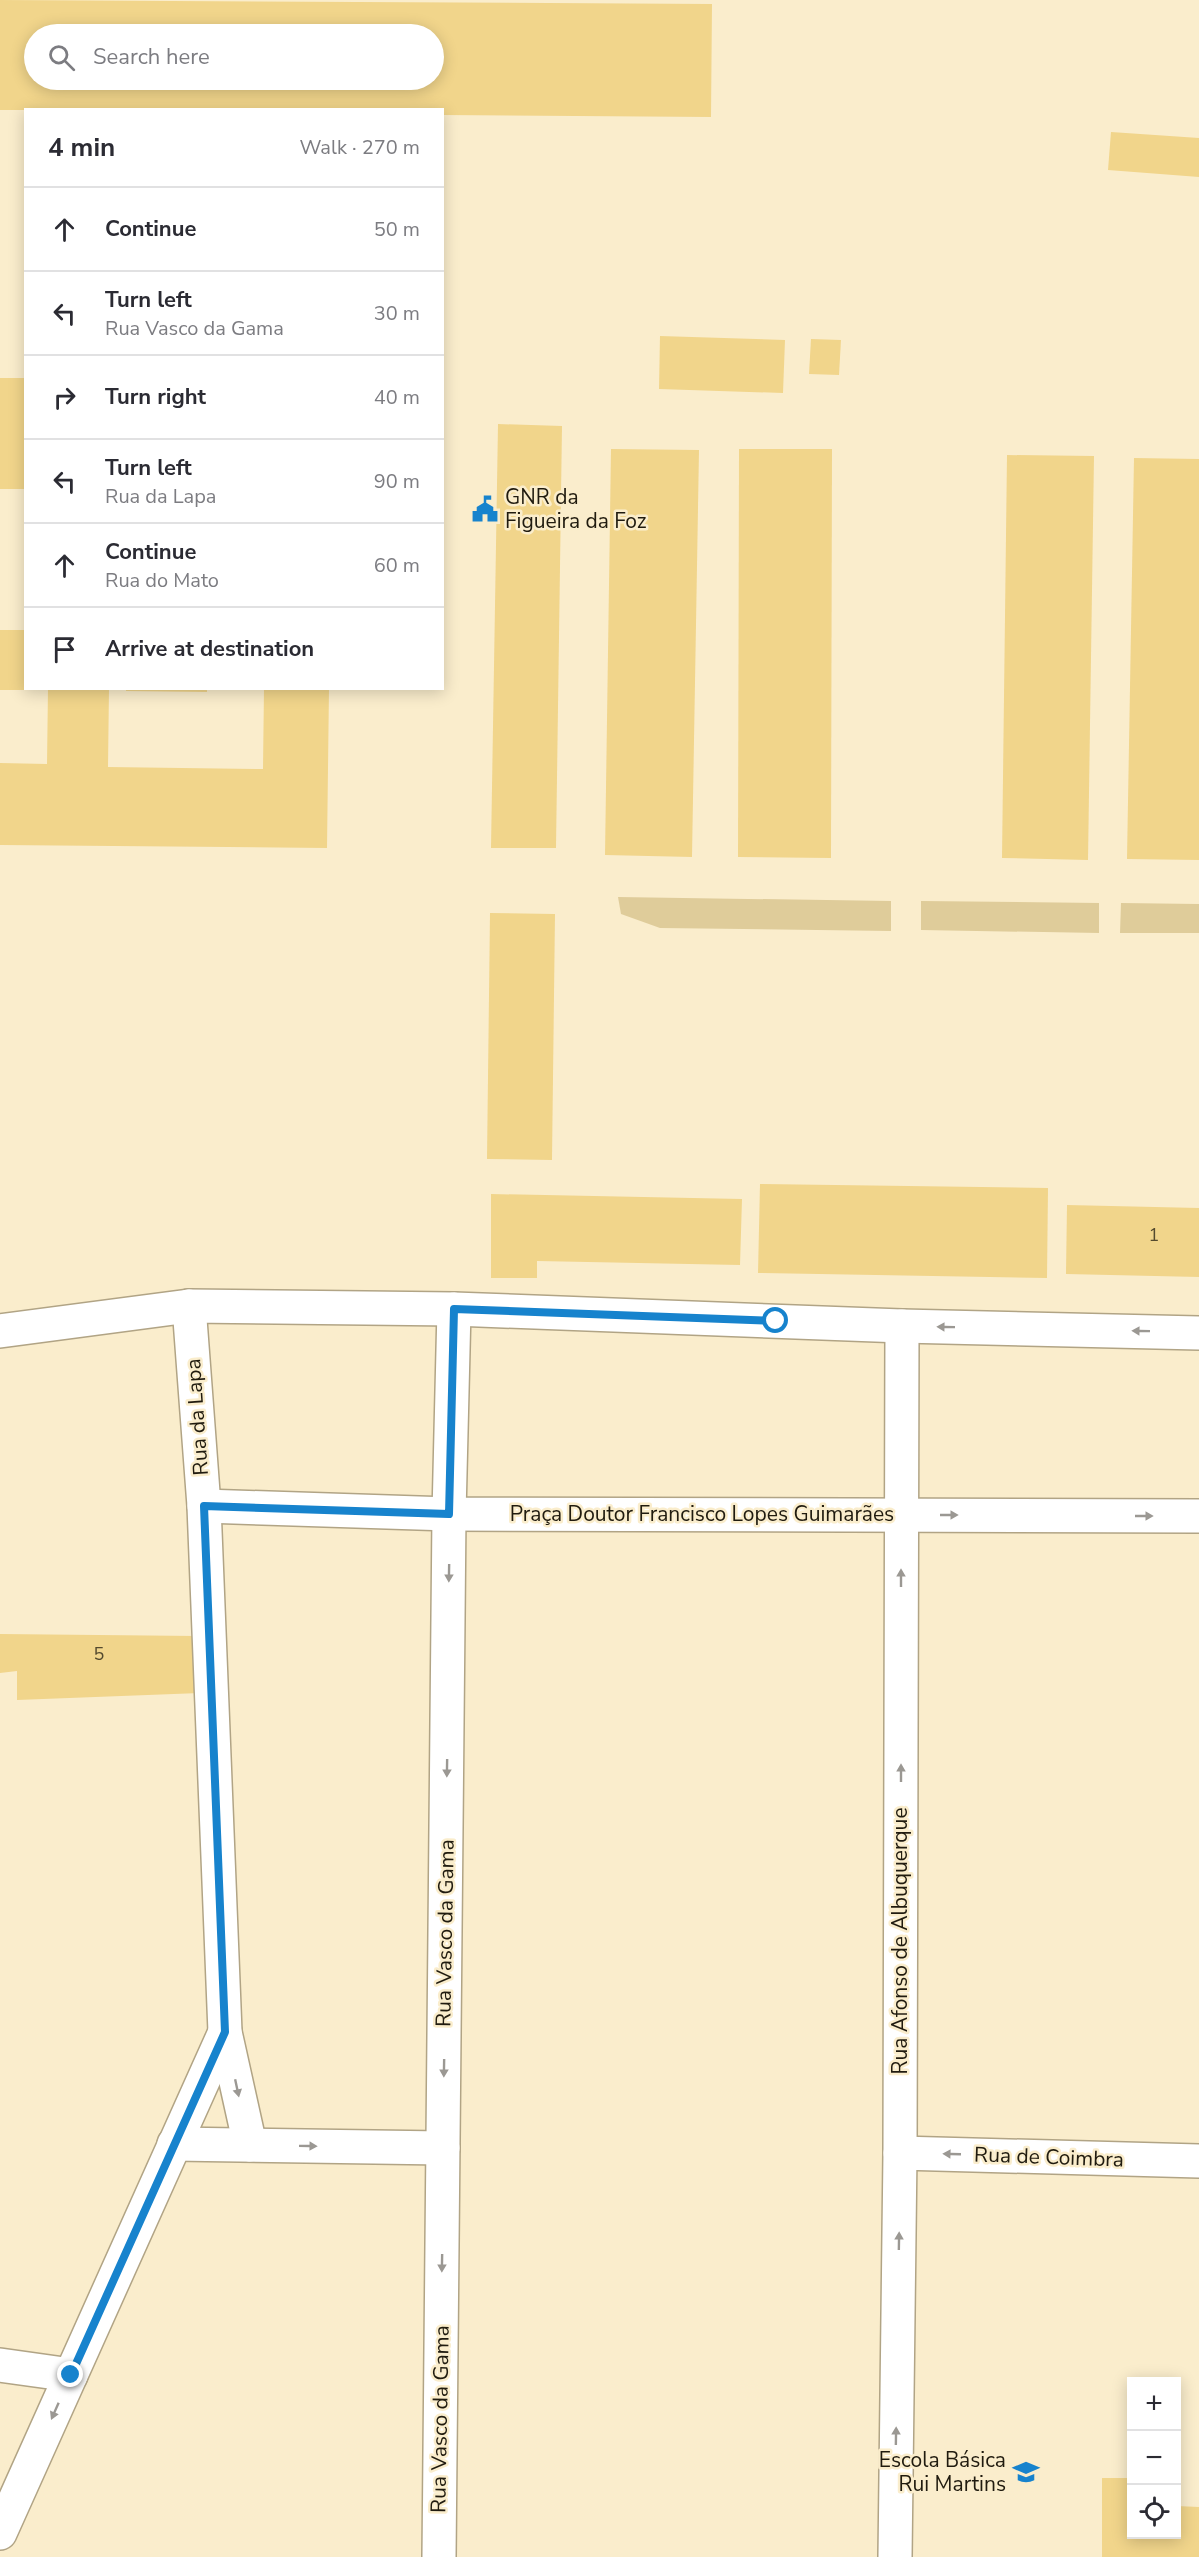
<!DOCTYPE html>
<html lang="en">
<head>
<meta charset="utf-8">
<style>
	body { margin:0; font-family:"Nunito Sans",sans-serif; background:#f7f7f7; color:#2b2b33 }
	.controls { position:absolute; right:18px; bottom:18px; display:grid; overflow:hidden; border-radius:0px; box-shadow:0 3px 15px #0003 }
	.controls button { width:54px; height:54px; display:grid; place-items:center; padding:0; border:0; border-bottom:2px solid #e1e1e2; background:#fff; color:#2b2b33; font:30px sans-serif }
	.stop { position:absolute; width:18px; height:18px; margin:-14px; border:4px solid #1783cd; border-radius:50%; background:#fff }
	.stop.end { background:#1783cd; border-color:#fff; box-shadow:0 2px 6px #0008 }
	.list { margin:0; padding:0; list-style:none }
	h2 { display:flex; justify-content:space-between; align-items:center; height:78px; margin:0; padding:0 24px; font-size:26px }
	h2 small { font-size:20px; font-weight:400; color:#7c7c81 }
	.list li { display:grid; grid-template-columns:39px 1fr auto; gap:18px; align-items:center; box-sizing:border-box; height:84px; padding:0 24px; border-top:2px solid #e1e1e2 }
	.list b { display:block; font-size:22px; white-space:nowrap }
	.list p { margin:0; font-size:20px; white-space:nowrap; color:#7c7c81 }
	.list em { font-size:20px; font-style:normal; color:#7c7c81 }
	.icon { flex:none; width:33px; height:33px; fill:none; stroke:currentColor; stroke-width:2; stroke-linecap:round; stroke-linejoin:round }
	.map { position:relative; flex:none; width:1199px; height:2557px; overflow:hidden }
	.search { position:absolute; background:#fff; box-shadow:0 3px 15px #0003; left:24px; top:24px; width:420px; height:66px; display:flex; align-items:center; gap:15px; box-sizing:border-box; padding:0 21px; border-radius:33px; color:#7c7c81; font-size:22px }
	.panel { position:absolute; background:#fff; box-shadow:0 3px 15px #0003; left:24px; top:108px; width:420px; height:582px; border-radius:0px }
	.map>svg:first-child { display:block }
	.green { fill:#dfcc9a }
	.building { fill:#f1d58b; fill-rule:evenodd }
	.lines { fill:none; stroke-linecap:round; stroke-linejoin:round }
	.street-casing { stroke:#b1a485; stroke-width:36 }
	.street { stroke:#fff; stroke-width:33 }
	.oneway { fill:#9b9893 }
	.route { stroke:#1783cd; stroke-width:8 }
	.labels { text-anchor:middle; stroke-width:5; stroke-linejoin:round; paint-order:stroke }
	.number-label { font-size:18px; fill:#544a2e }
	.poi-label { font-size:21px; fill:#201b0f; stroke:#faedcc; text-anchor:start }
	.street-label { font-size:21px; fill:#201b0f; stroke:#faedcc }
</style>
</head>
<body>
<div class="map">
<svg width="1199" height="2557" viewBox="0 0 1199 2557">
	<rect width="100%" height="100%" fill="#faedcc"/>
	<!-- green -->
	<g class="green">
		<polygon points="618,897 891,901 891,931 660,928 621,914"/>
		<polygon points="921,901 1099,903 1099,933 921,930"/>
		<polygon points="1121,903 1199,904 1199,933 1120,933"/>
	</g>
	<!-- building -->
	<g class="building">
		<path d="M0 0 712 4 711 117 442 115V110H0ZM34 34H434V80H34Z"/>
		<polygon points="1111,132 1199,138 1199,177 1108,170"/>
		<polygon points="660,336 785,340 783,393 659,389"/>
		<polygon points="811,339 841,340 839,375 809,374"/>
		<rect x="0" y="378" width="26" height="111"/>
		<polygon points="498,424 562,426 556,848 491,848"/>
		<polygon points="611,449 699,450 692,857 605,855"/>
		<polygon points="739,449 832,449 831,858 738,857"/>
		<polygon points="1007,455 1094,456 1088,860 1002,858"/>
		<polygon points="1134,458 1199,459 1199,860 1127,859"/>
		<rect x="0" y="630" width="26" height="60"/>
		<polygon points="48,688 109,688 108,767 263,769 264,688 329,688 327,848 0,845 0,763 47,764"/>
		<polygon points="126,688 207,688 207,692 126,691"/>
		<polygon points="490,913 555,914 552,1160 487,1159"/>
		<polygon points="760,1184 1048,1188 1047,1278 758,1273"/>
		<polygon points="491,1194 742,1199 740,1265 537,1261 537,1278 491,1278"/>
		<polygon points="1067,1205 1199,1208 1199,1277 1066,1274"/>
		<polygon points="0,1634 197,1636 200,1693 17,1700 17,1671 0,1673"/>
		<polygon points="1102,2478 1129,2478 1132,2534 1176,2534 1176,2506 1199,2507 1199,2557 1102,2557"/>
	</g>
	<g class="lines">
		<!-- street casing -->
		<g class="street-casing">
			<g id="street">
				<polyline points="189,1306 204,1506 225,2032 250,2145"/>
				<polyline points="0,1331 189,1306 454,1309 902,1326 1199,1333"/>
				<polyline points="204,1506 449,1514 1199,1516"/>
				<polyline points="174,2144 443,2148"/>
				<polyline points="900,2153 1199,2161"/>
				<polyline points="0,2365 71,2375"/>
				<polyline points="0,2533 225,2032"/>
				<polyline points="439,2557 449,1514 454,1309"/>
				<polyline points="895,2557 900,2153 902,1326"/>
			</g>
		</g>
		<!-- street -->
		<use href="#street" class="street"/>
	</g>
	<!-- one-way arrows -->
	<defs><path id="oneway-solid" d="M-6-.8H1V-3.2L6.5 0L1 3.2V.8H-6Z" transform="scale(1.5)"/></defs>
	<g class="oneway">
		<use href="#oneway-solid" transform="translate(946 1327) rotate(-179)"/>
		<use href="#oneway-solid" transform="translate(1141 1331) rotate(-179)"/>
		<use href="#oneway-solid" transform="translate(949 1515)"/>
		<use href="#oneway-solid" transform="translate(1144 1516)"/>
		<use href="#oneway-solid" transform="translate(449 1573) rotate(91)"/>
		<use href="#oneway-solid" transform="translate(901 1578) rotate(-90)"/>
		<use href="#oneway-solid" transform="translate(447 1768) rotate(91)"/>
		<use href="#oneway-solid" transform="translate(901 1773) rotate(-90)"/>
		<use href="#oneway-solid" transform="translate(444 2068) rotate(91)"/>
		<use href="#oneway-solid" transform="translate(237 2088) rotate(78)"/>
		<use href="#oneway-solid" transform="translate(308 2146) rotate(1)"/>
		<use href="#oneway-solid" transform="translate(952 2154) rotate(-178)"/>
		<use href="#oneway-solid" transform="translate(899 2241) rotate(-89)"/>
		<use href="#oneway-solid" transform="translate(442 2263) rotate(91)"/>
		<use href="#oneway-solid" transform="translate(55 2411) rotate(114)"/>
		<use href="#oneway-solid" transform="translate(896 2436) rotate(-89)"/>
	</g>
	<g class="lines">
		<!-- route -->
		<polyline class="route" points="71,2375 225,2032 204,1506 449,1514 454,1309 776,1321"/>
	</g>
	<!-- icons -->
	<defs>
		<g id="civic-bare" transform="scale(2.07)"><path d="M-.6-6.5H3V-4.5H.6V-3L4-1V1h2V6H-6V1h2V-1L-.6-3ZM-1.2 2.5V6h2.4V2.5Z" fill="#1783cd" stroke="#faedcc" stroke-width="2.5" paint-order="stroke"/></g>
		<g id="school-bare" transform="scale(2.07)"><path d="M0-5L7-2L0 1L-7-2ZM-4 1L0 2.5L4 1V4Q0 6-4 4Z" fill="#1783cd" stroke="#faedcc" stroke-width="2.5" paint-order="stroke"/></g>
	</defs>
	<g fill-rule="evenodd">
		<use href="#civic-bare" x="485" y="509"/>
		<use href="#school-bare" x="1026" y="2472"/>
	</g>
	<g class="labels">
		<!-- number labels -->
		<g class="number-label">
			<text x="1154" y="1241">1</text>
			<text x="99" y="1660">5</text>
		</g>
		<!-- poi labels -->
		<g class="poi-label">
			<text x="505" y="504">GNR da<tspan x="505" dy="24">Figueira da Foz</tspan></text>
			<text x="1006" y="2467" text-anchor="end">Escola Básica<tspan x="1006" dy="24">Rui Martins</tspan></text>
		</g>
		<!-- street labels -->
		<g class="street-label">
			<text transform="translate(197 1417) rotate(-94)" y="7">Rua da Lapa</text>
			<text x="702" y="1521">Praça Doutor Francisco Lopes Guimarães</text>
			<text transform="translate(445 1933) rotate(-89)" y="7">Rua Vasco da Gama</text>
			<text transform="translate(900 1941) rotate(-90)" y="7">Rua Afonso de Albuquerque</text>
			<text transform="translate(1049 2157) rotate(2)" y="7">Rua de Coimbra</text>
			<text transform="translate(440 2419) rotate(-89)" y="7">Rua Vasco da Gama</text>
		</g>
	</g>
</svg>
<div class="controls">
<button>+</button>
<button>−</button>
<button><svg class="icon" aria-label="locate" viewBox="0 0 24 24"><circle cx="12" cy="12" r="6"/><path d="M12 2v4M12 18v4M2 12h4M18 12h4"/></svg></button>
</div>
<div class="stop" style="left:776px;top:1321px"></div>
<div class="stop end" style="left:71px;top:2375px"></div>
<div class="search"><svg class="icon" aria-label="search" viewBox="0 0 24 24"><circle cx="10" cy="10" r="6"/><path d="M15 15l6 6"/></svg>Search here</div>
<section class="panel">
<h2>4 min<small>Walk · 270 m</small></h2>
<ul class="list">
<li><svg class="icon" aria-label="ahead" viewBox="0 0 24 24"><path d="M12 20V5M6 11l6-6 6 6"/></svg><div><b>Continue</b></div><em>50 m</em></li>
<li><svg class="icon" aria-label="left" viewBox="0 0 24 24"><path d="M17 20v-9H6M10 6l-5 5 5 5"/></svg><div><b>Turn left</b><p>Rua Vasco da Gama</p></div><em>30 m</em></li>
<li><svg class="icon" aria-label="right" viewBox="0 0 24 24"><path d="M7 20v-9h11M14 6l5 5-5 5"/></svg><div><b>Turn right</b></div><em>40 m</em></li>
<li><svg class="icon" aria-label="left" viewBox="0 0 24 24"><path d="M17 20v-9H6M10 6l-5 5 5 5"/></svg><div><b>Turn left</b><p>Rua da Lapa</p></div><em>90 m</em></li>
<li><svg class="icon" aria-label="ahead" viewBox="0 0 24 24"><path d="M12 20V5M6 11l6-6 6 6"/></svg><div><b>Continue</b><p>Rua do Mato</p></div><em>60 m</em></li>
<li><svg class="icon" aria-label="arrive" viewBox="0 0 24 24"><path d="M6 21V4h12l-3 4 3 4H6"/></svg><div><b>Arrive at destination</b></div></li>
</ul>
</section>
</div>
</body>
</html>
